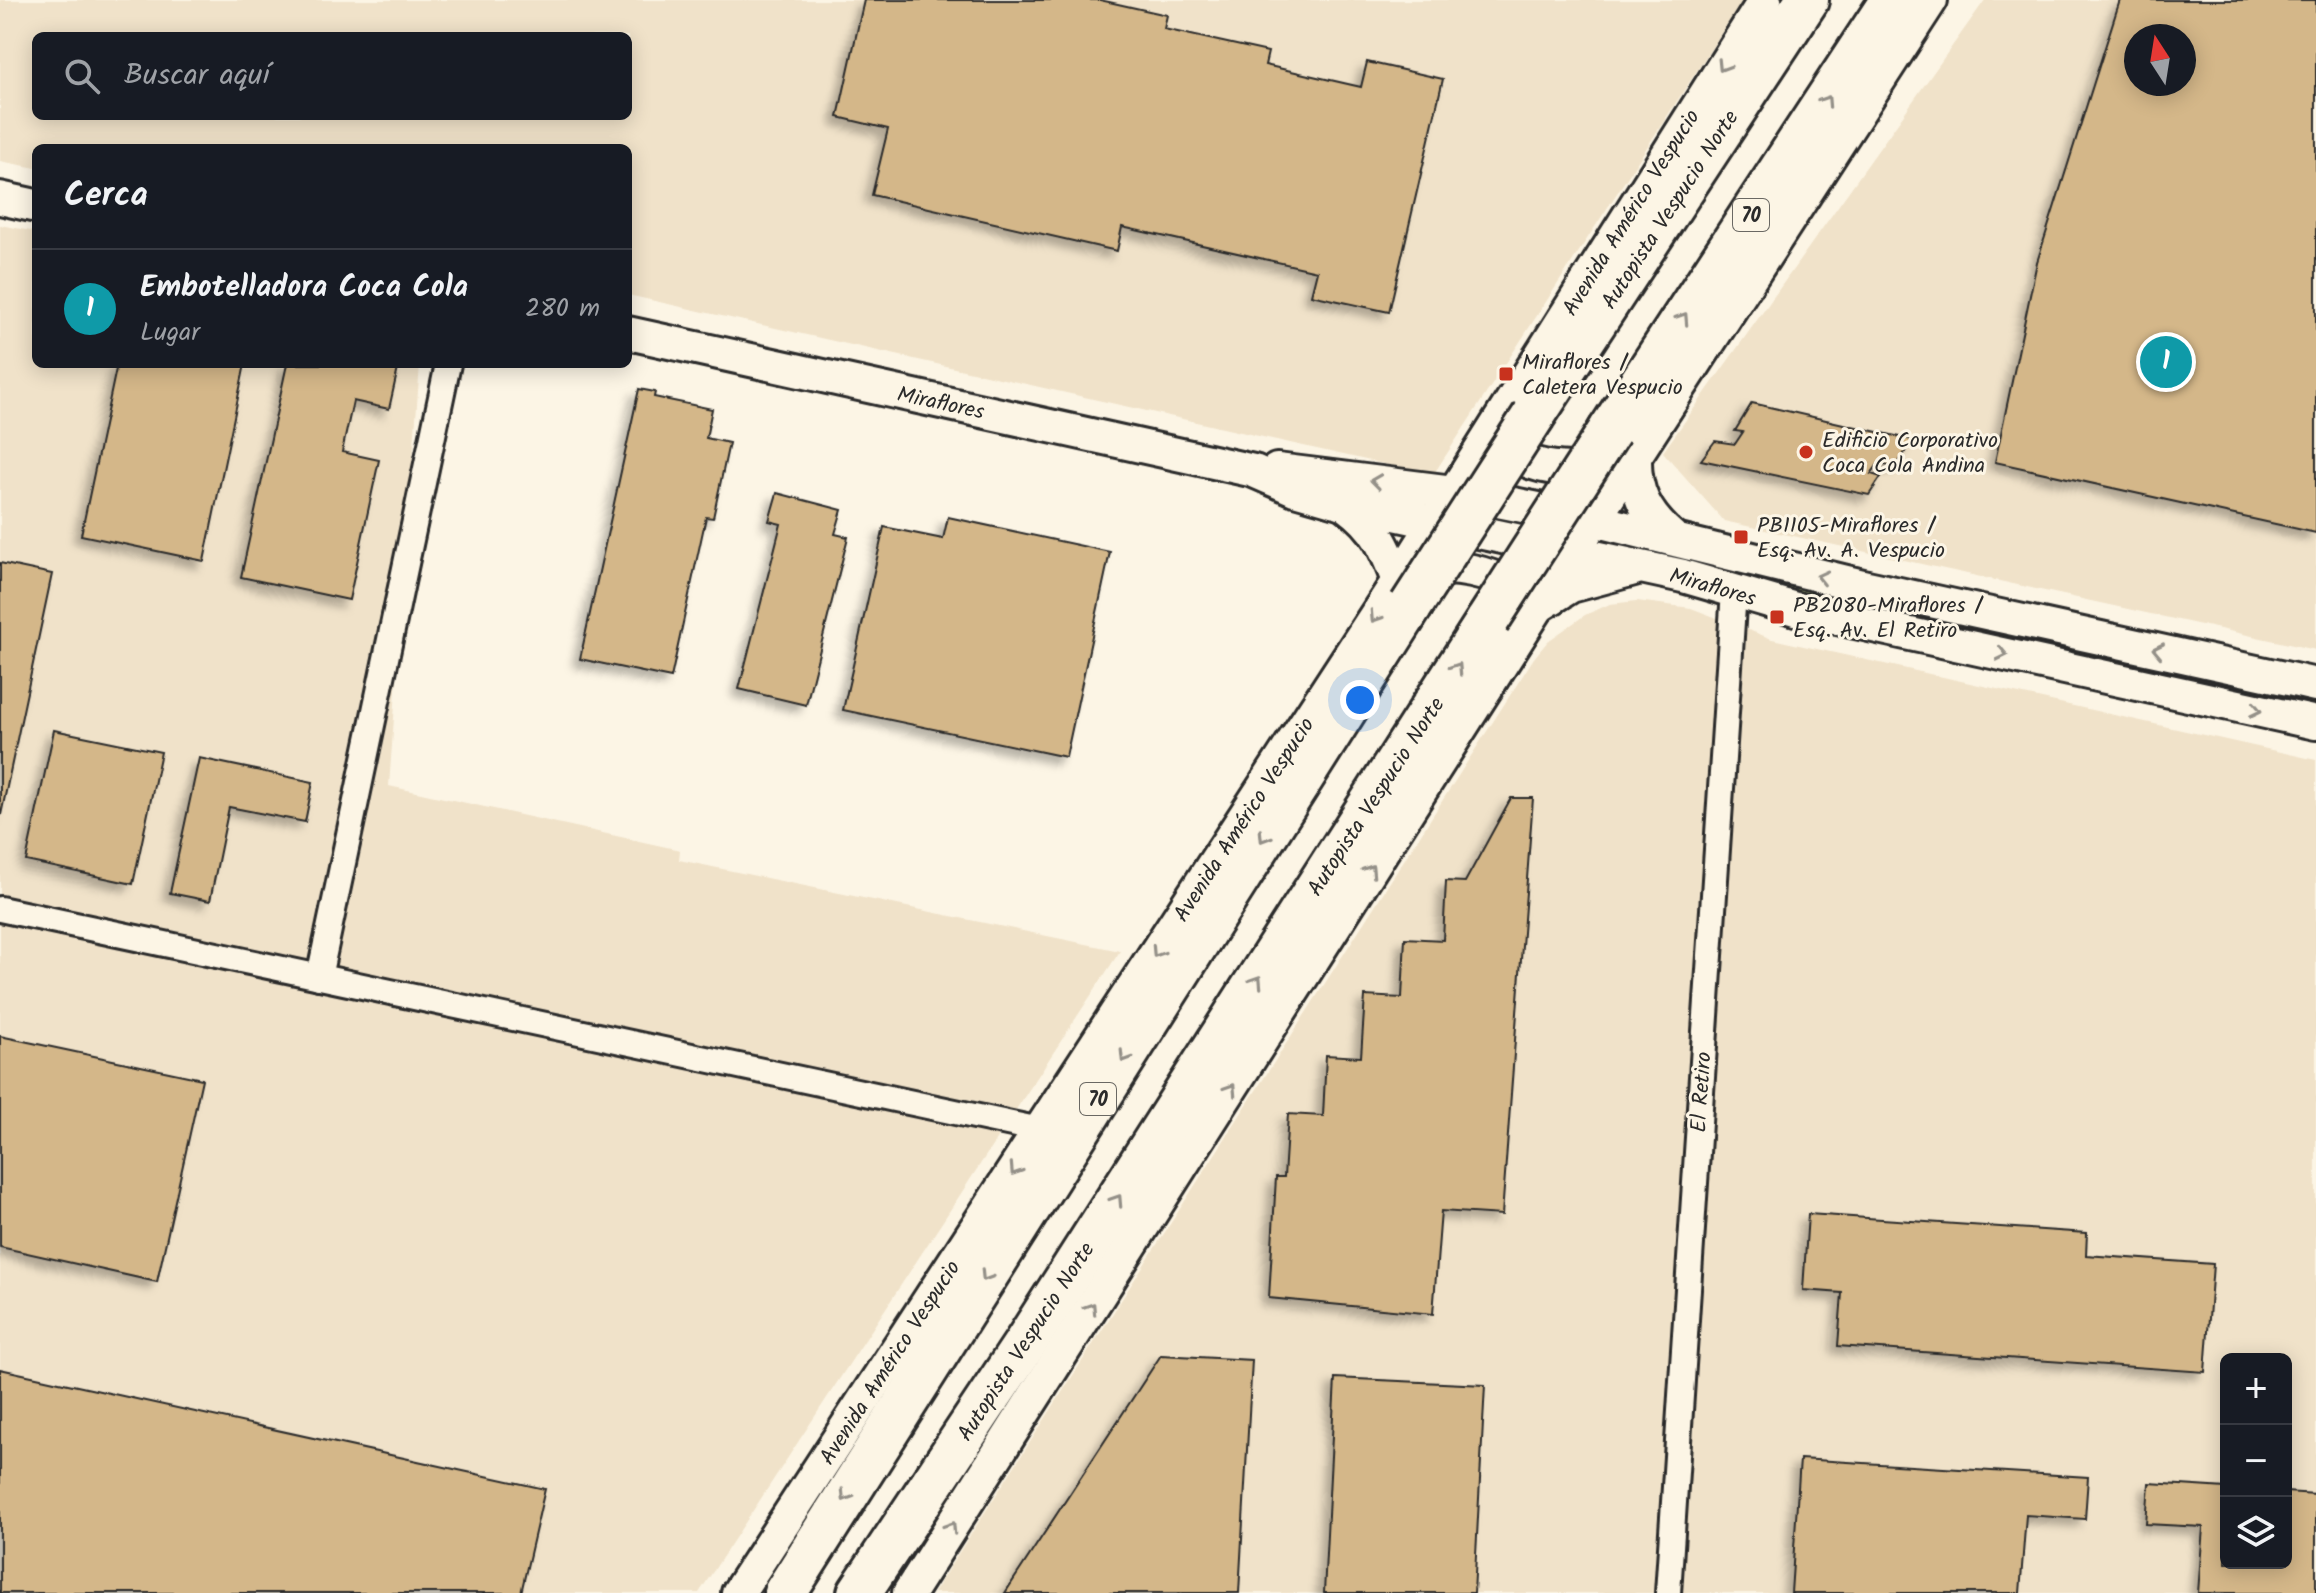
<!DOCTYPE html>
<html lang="es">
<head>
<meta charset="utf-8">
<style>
	body { margin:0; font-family:Kalam,sans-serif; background:#20242c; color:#f1f3f6 }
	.controls { position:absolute; right:24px; bottom:24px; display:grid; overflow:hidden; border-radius:12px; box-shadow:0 4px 20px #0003 }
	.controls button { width:72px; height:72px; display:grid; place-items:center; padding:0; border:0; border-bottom:2px solid #363941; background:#171b24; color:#f1f3f6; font:40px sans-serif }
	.compass { position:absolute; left:2124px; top:24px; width:72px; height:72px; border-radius:50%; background:#171b24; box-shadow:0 4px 20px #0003; rotate:348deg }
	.you { position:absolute; left:1360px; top:700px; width:28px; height:28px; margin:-20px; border:6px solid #fff; border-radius:50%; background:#1a73e8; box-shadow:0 0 0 12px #1a73e833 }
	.badge { display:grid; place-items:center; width:52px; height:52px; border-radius:50%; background:#c8321e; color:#fff; font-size:26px; font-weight:700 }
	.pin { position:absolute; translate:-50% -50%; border:4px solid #fff; box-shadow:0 2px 8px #0006 }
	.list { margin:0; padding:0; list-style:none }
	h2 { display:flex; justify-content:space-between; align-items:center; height:104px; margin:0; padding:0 32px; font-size:34px }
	h2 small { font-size:26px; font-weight:400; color:#9ea1a6 }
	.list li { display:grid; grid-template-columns:52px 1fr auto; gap:24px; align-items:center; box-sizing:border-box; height:120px; padding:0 32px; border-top:2px solid #363941 }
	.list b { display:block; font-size:30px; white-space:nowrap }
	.list p { margin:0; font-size:26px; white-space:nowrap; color:#9ea1a6 }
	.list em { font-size:26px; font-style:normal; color:#9ea1a6 }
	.icon { flex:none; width:44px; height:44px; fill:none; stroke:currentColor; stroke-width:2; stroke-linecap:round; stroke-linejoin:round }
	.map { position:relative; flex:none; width:2316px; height:1593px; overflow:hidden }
	.search { position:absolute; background:#171b24; box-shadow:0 4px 20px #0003; left:32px; top:32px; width:600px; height:88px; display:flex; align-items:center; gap:20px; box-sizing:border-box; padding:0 28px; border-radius:12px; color:#9ea1a6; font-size:30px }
	.panel { position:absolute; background:#171b24; box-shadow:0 4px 20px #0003; left:32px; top:144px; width:600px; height:224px; border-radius:12px }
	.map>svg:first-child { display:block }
	.built { fill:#f0e2c9; fill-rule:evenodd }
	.green { fill:#c2d58b; stroke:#76805b; stroke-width:2 }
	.building { fill:#d4b789; stroke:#2b2b2b; stroke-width:2; fill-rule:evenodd; filter:url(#shadow) }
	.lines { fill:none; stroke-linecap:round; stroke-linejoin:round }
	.street-casing { stroke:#2b2b2b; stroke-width:30 }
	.secondary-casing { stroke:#2b2b2b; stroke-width:38 }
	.highway-casing { stroke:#2b2b2b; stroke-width:48 }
	.street { stroke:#fcf5e5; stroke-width:24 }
	.secondary { stroke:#fcf5e5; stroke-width:32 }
	.highway { stroke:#fcf5e5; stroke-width:42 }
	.highway-bridge-casing { stroke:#2b2b2b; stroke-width:48; stroke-linecap:butt }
	.highway-bridge { stroke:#fcf5e5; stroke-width:42 }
	.oneway { stroke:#949088 }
	.poi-dot { fill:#c8321e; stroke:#fcf5e5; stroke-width:3 }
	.labels { text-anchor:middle; stroke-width:6; stroke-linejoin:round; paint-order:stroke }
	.shield { fill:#fcf5e5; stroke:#6a6863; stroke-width:2 }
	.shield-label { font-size:20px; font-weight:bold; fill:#2b2b2b }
	.street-label { font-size:22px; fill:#2b2b2b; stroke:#fcf5e5 }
	.poi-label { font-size:22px; fill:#2b2b2b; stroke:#fcf5e5; text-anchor:start }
</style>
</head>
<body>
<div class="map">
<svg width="2316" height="1593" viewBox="0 0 2316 1593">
	<defs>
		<filter id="shadow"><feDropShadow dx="-7" dy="7" stdDeviation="4" flood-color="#0004"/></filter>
	</defs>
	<rect width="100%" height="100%" fill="#fcf5e5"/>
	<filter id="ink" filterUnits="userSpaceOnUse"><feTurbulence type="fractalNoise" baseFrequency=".0125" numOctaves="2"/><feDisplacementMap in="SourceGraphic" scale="16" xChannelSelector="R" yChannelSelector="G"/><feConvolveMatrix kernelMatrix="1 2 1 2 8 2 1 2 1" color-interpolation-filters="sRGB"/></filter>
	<g filter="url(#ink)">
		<!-- built -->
		<g class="built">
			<path d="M0 0H1743L1433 475 628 295V148H36V168L0 161ZM36 36H628V116H36Z"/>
			<path d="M1985 0H2316V650L1724 521 1663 452ZM2136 36H2184V84H2136Z"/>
			<polygon points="0,225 36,232 36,364 420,364 389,786 680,850 679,860 1120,951 699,1593 0,1593"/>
			<path d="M1637 601 1691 608 1772 639 2316 760V1593H933L1534 658 1548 641 1585 615 1610 604ZM2226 1359H2286V1563H2226Z"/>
		</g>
		<!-- green -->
		<polygon class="green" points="1601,531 2316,689 2316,711 1590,549"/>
		<!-- building -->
		<g class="building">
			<polygon points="864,0 1100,0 1167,15 1164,29 1268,52 1265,65 1361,87 1367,62 1443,79 1389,312 1311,295 1317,271 1122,227 1117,251 872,195 888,129 838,117"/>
			<path d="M2120 0H2316V533L1995 462 2037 262ZM2136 36H2184V84H2136Z"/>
			<polygon points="117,364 245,364 204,561 81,535"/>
			<polygon points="287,364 399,364 389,409 353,401 342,452 379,460 349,600 241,577"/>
			<polygon points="639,389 655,392 654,397 712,409 706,438 729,443 713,518 706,517 671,678 580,659"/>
			<polygon points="1752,403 1913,440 1896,466 1879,463 1871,474 1881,477 1869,495 1701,460 1715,441 1735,444 1743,432 1735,431"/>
			<polygon points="777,493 842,510 835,534 848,537 806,705 739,689 781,524 769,521"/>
			<polygon points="948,517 1110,552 1066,757 843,710 884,527 943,539"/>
			<polygon points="0,563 52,574 1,815 0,815"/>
			<polygon points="54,730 161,752 133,884 26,861"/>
			<polygon points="199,758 313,782 305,822 229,807 210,901 170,893"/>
			<polygon points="1511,798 1533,798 1502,1215 1441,1211 1433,1314 1269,1298 1276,1177 1284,1177 1288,1114 1323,1116 1326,1055 1361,1057 1365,996 1402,998 1405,938 1443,940 1446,881 1465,882"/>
			<polygon points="0,1036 202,1079 157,1282 0,1247"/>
			<polygon points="1808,1214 2087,1233 2086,1255 2213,1264 2205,1372 1838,1346 1842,1293 1803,1290"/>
			<polygon points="1161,1355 1252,1360 1239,1593 1005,1593"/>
			<polygon points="0,1369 545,1489 521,1593 0,1593"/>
			<polygon points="1335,1378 1485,1385 1474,1593 1324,1593"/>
			<polygon points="1800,1459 2088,1477 2085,1519 2026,1515 2020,1593 1791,1593"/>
			<polygon points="2149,1483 2226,1488 2226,1563 2286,1563 2286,1492 2316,1494 2316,1593 2198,1593 2203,1527 2146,1524"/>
		</g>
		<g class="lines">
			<!-- street casing -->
			<g class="street-casing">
				<g id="street">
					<polyline points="0,909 1040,1130"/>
					<polyline points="319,977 448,364"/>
					<polyline points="1668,1593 1734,591"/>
				</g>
			</g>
			<!-- secondary casing -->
			<g class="secondary-casing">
				<g id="secondary">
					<polyline points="0,198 36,206"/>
					<polyline points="628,333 1254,471 1295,489 1344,503 1683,576 1796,609 2316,723"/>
					<path d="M1495 438C1528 477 1592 474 1635 456 1634 491 1645 514 1672 537"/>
					<polyline points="1277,470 1453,492 1593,520 1867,587 2316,685"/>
					<path d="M1348 506C1377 527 1386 549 1398 581 1442 554 1504 573 1539 606L1571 586 1634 569"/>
					<polyline points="738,1593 1398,581 1765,0"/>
					<polyline points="909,1593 1573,552 1931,0"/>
				</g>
			</g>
			<!-- highway casing -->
			<g class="highway-casing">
				<g id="highway">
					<polyline points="1534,415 1807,0"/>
					<polyline points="1610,430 1892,0"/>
					<polyline points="785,1593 1411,606"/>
					<polyline points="859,1593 1024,1345 1488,620"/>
				</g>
			</g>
			<!-- street -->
			<use href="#street" class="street"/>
			<!-- secondary -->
			<use href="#secondary" class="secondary"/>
			<!-- highway -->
			<use href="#highway" class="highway"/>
			<!-- highway-bridge casing -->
			<g class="highway-bridge-casing">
				<g id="highway-bridge">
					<polyline points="1411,606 1534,415"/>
					<polyline points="1488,620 1610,430"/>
				</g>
			</g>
			<!-- highway-bridge -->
			<use href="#highway-bridge" class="highway-bridge"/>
		</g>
		<!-- one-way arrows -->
		<defs><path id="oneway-chevron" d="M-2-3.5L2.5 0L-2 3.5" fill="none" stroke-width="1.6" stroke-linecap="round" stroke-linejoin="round" transform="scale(2)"/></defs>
		<g class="oneway">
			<use href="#oneway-chevron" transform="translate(1723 66) rotate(122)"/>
			<use href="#oneway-chevron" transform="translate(1826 101) rotate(-57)"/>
			<use href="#oneway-chevron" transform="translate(1683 318) rotate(-57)"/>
			<use href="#oneway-chevron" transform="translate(1376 481) rotate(-172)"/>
			<use href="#oneway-chevron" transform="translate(1822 577) rotate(-167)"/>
			<use href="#oneway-chevron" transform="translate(1375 617) rotate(123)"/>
			<use href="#oneway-chevron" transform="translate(2158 650) rotate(-168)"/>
			<use href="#oneway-chevron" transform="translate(2002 654) rotate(12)"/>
			<use href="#oneway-chevron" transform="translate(1457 668) rotate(-57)"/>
			<use href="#oneway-chevron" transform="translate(2256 710) rotate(12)"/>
			<use href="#oneway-chevron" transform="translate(1264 837) rotate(122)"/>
			<use href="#oneway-chevron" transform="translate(1370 870) rotate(-57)"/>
			<use href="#oneway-chevron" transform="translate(1157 952) rotate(123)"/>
			<use href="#oneway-chevron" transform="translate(1257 981) rotate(-57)"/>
			<use href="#oneway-chevron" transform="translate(1125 1057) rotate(122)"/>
			<use href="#oneway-chevron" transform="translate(1231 1089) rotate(-57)"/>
			<use href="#oneway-chevron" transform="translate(1015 1170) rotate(123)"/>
			<use href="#oneway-chevron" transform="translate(1117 1200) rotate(-57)"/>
			<use href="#oneway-chevron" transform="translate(986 1276) rotate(122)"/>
			<use href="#oneway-chevron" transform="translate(1091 1308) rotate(-57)"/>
			<use href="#oneway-chevron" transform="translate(846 1496) rotate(122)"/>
			<use href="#oneway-chevron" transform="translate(951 1527) rotate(-57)"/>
		</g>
	</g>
	<!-- markers -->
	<g class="poi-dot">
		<rect x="1498" y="366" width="16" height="16" rx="4"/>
		<circle cx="1806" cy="452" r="8"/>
		<rect x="1733" y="529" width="16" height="16" rx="4"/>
		<rect x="1769" y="609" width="16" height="16" rx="4"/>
	</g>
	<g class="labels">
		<!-- shield labels -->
		<g class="shield">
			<rect x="1733" y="199" width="36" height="32" rx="6"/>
			<rect x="1080" y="1083" width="36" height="32" rx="6"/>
		</g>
		<g class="shield-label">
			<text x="1751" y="222">70</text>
			<text x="1098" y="1106">70</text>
		</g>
		<!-- street labels -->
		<g class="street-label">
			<text transform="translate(1669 209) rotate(-57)" y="8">Autopista Vespucio Norte</text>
			<text transform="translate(1630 212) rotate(-58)" y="8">Avenida Américo Vespucio</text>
			<text transform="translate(941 402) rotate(12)" y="8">Miraflores</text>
			<text transform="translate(1713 586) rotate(16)" y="8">Miraflores</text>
			<text transform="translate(1375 796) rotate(-57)" y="8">Autopista Vespucio Norte</text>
			<text transform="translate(1243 819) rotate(-57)" y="8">Avenida Américo Vespucio</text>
			<text transform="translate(1700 1092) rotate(-86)" y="8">El Retiro</text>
			<text transform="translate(1025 1341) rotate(-57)" y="8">Autopista Vespucio Norte</text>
			<text transform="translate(889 1362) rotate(-57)" y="8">Avenida Américo Vespucio</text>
		</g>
		<!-- poi labels -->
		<g class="poi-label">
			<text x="1522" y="369">Miraflores /<tspan x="1522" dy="25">Caletera Vespucio</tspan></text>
			<text x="1822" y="447">Edificio Corporativo<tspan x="1822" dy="25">Coca Cola Andina</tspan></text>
			<text x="1757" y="532">PB1105-Miraflores /<tspan x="1757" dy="25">Esq. Av. A. Vespucio</tspan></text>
			<text x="1793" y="612">PB2080-Miraflores /<tspan x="1793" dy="25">Esq. Av. El Retiro</tspan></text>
		</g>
	</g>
</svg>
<div class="controls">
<button>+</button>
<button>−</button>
<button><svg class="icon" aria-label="layers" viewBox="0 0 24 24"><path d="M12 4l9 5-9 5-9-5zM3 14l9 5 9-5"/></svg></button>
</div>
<svg class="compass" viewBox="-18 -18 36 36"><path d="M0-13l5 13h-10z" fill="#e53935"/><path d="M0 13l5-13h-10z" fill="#9ea1a6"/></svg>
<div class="you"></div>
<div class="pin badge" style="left:2166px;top:362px;background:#0f9aa8">1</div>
<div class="search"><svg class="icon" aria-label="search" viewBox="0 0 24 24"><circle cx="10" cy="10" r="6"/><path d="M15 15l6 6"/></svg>Buscar aquí</div>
<section class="panel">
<h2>Cerca<small></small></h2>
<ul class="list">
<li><span class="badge" style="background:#0f9aa8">1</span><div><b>Embotelladora Coca Cola</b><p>Lugar</p></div><em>280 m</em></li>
</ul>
</section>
</div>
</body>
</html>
